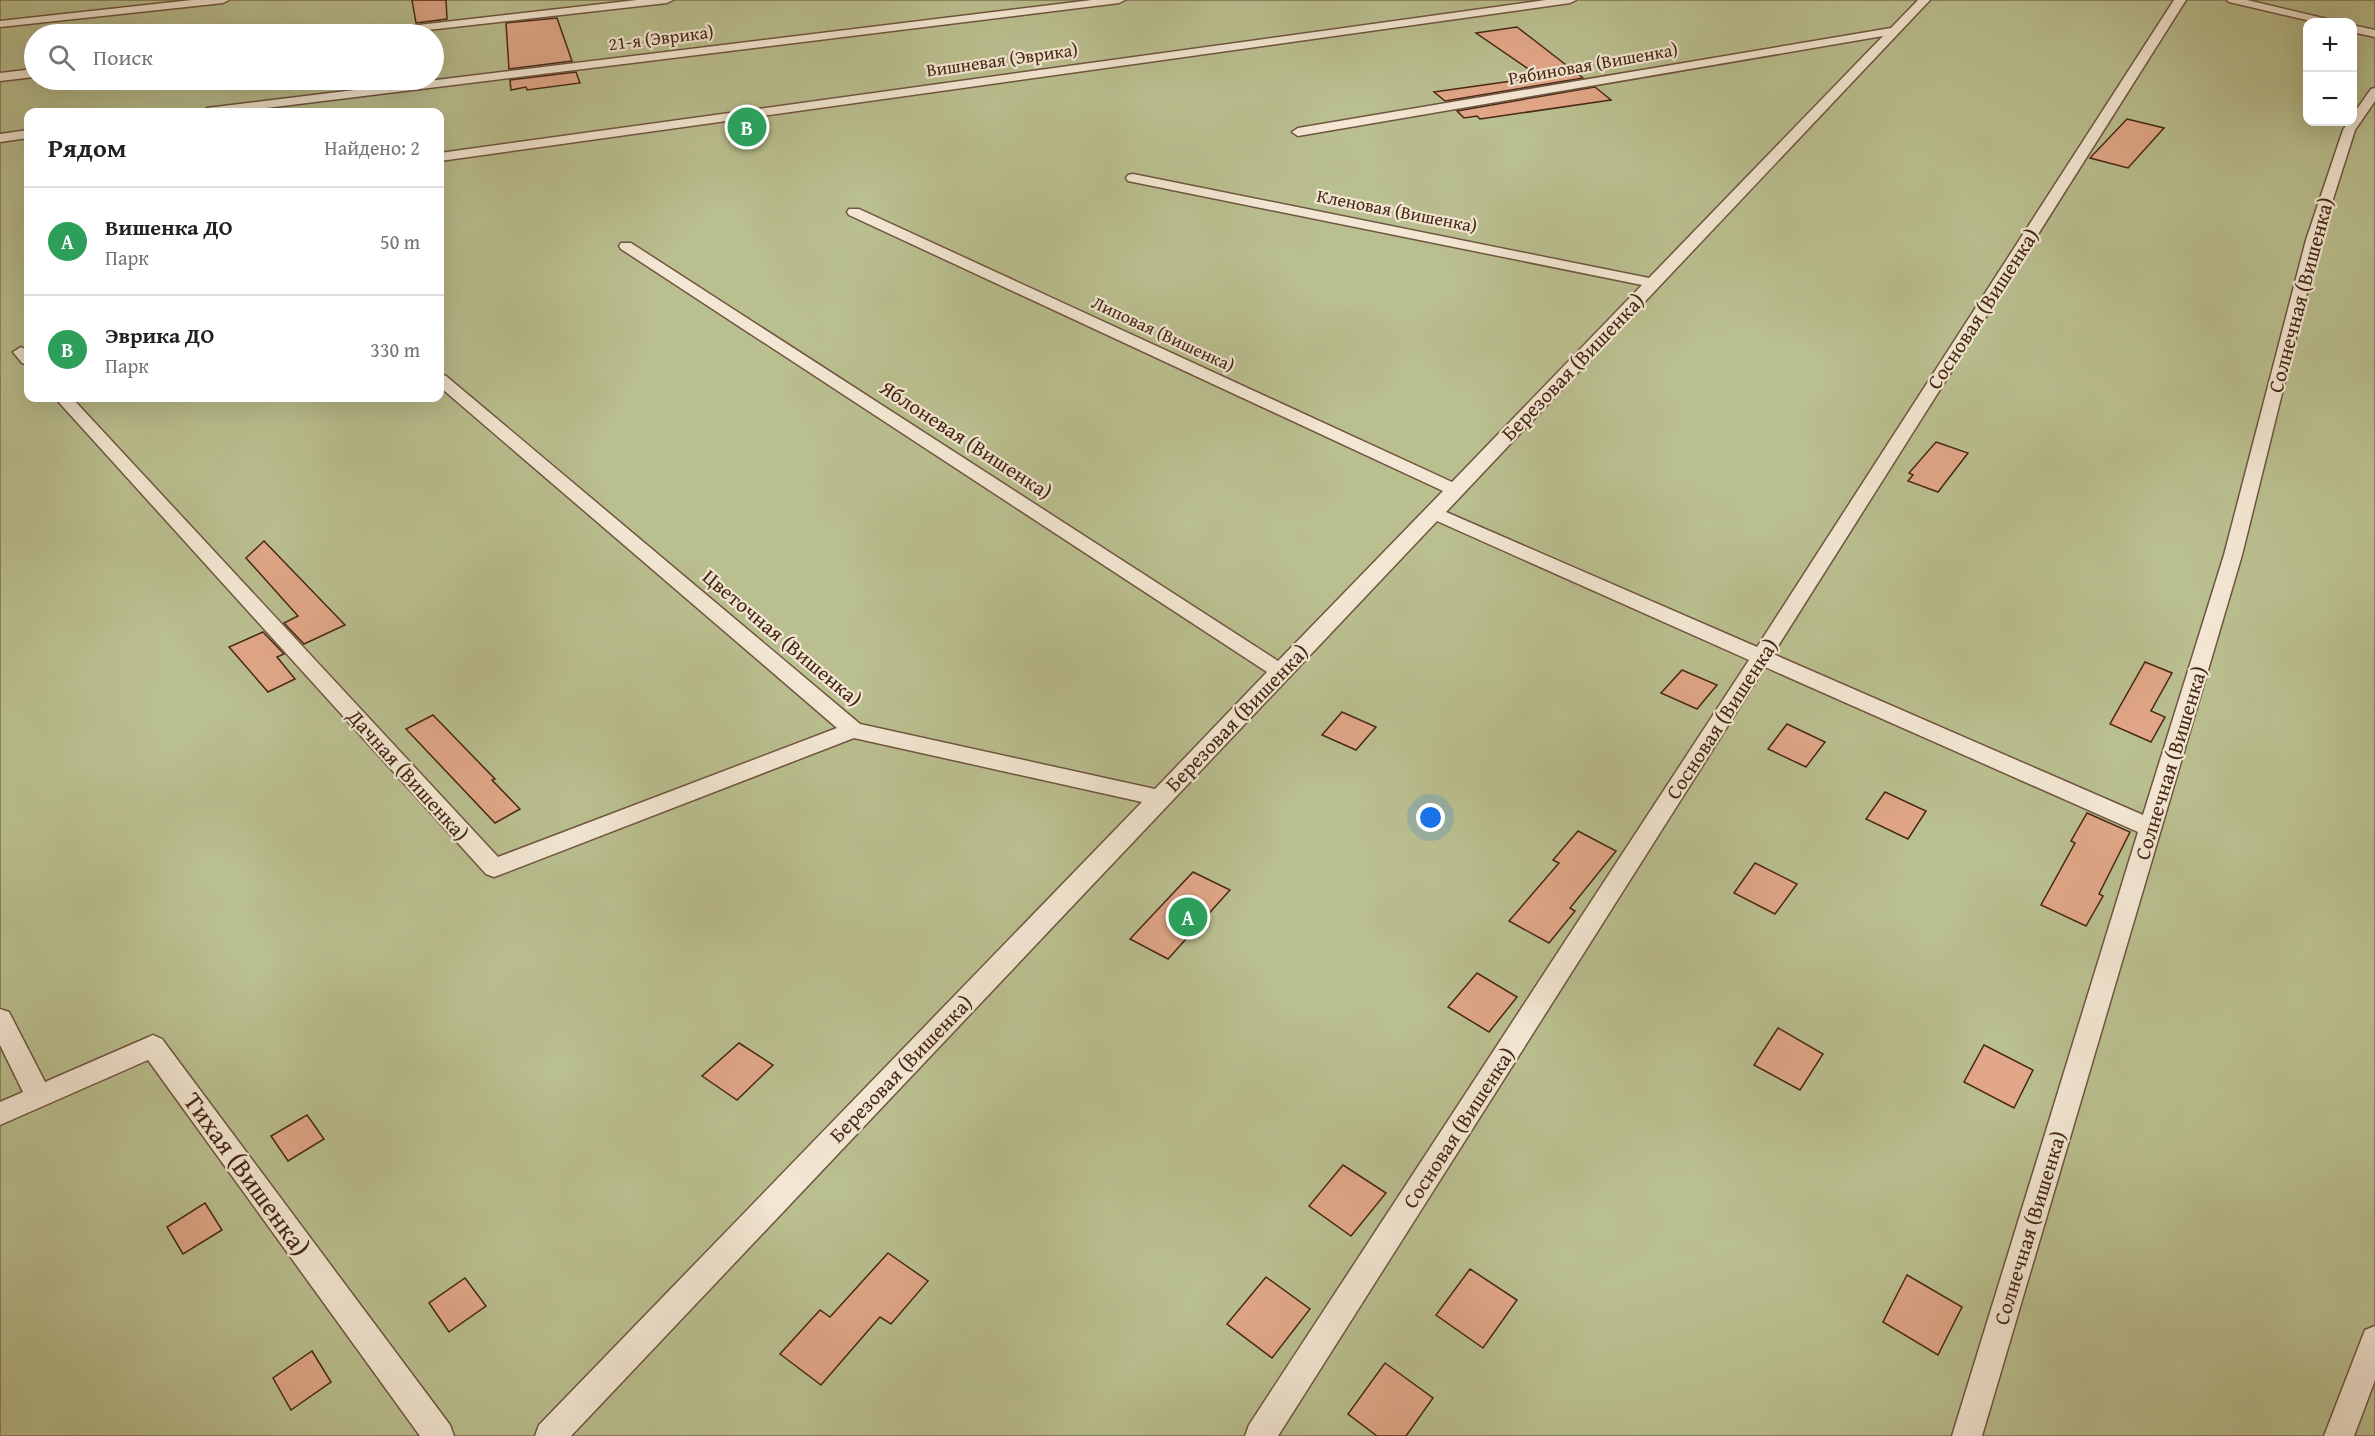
<!DOCTYPE html>
<html lang="ru">
<head>
<meta charset="utf-8">
<style>
	body { margin:0; font-family:"Gentium Book Plus",serif; background:#f6f6f6; color:#202124 }
	.controls { position:absolute; right:18px; top:18px; display:grid; overflow:hidden; border-radius:12px; box-shadow:0 6px 24px #0002 }
	.controls button { width:54px; height:54px; display:grid; place-items:center; padding:0; border:0; border-bottom:2px solid #e0e0e0; background:#fff; color:#202124; font:30px sans-serif }
	.you { position:absolute; left:1431px; top:818px; width:21px; height:21px; margin:-15px; border:4px solid #fff; border-radius:50%; background:#1a73e8; box-shadow:0 0 0 9px #1a73e833 }
	.badge { display:grid; place-items:center; width:39px; height:39px; border-radius:50%; background:#8f2418; color:#fff; font-size:20px; font-weight:700 }
	.pin { position:absolute; translate:-50% -50%; border:3px solid #fff; box-shadow:0 2px 6px #0006 }
	.list { margin:0; padding:0; list-style:none }
	h2 { display:flex; justify-content:space-between; align-items:center; height:78px; margin:0; padding:0 24px; font-size:26px }
	h2 small { font-size:20px; font-weight:400; color:#757577 }
	.list li { display:grid; grid-template-columns:39px 1fr auto; gap:18px; align-items:center; box-sizing:border-box; height:108px; padding:0 24px; border-top:2px solid #e0e0e0 }
	.list b { display:block; font-size:22px; white-space:nowrap }
	.list p { margin:0; font-size:20px; white-space:nowrap; color:#757577 }
	.list em { font-size:20px; font-style:normal; color:#757577 }
	.icon { flex:none; width:33px; height:33px; fill:none; stroke:currentColor; stroke-width:2; stroke-linecap:round; stroke-linejoin:round }
	.map { position:relative; flex:none; width:2375px; height:1436px; overflow:hidden }
	.search { position:absolute; background:#fff; box-shadow:0 6px 24px #0002; left:24px; top:24px; width:420px; height:66px; display:flex; align-items:center; gap:15px; box-sizing:border-box; padding:0 21px; border-radius:33px; color:#757577; font-size:22px }
	.panel { position:absolute; background:#fff; box-shadow:0 6px 24px #0002; left:24px; top:108px; width:420px; height:294px; border-radius:12px }
	.map>svg:first-child { display:block }
	.green { fill:#babf8f; stroke:#807352; stroke-width:1.5; fill-rule:evenodd }
	.building { fill:#e1a788; stroke:#472715; stroke-width:1.5 }
	.lines { fill:none; stroke-linecap:round; stroke-linejoin:round }
	.lane-casing { stroke:#70543f; stroke-width:3 }
	.lane { fill:#f3e7d3; fill-rule:evenodd }
	.labels { text-anchor:middle; stroke-width:4.5; stroke-linejoin:round; paint-order:stroke }
	.far-street-label { font-size:18px; fill:#472715; stroke:#f3e7d3 }
	.street-label { font-size:21px; fill:#472715; stroke:#f3e7d3 }
	.near-street-label { font-size:26px; fill:#472715; stroke:#f3e7d3 }
</style>
</head>
<body>
<div class="map">
<svg width="2375" height="1436" viewBox="0 0 2375 1436">
	<rect width="100%" height="100%" fill="#eddabc"/>
	<filter id="stains"><feTurbulence type="fractalNoise" baseFrequency=".00333" numOctaves="4"/><feColorMatrix values="0 0 0 0 .2 0 0 0 0 .09 0 0 0 0 .02 0 0 0 .5 -.17"/></filter>
	<radialGradient id="worn" r=".72"><stop offset=".6" stop-color="#630" stop-opacity="0"/><stop offset="1" stop-color="#630" stop-opacity=".3"/></radialGradient>
	<!-- green -->
	<path class="green" d="M0 0H2375V1436H0ZM2308 22H2352V122H2308ZM34 34H434V80H34ZM28 112H440V398H28Z"/>
	<!-- building -->
	<g class="building">
		<polygon points="412,0 446,0 447,19 416,23"/>
		<polygon points="557,18 572,61 509,69 506,23"/>
		<polygon points="1517,27 1583,78 1445,101 1434,92 1540,77 1476,33"/>
		<polygon points="576,72 580,83 527,90 526,87 511,90 510,80"/>
		<polygon points="1595,87 1611,100 1480,119 1477,116 1464,118 1457,111"/>
		<polygon points="2127,119 2164,128 2128,168 2090,158"/>
		<polygon points="1936,442 1968,453 1938,492 1908,481 1913,475 1909,473"/>
		<polygon points="264,541 345,625 304,644 284,623 298,616 246,558"/>
		<polygon points="263,632 284,654 277,657 295,679 268,692 229,647"/>
		<polygon points="2145,662 2172,673 2151,711 2165,717 2151,742 2110,724"/>
		<polygon points="1682,670 1717,685 1697,709 1661,693"/>
		<polygon points="1342,712 1376,727 1356,750 1322,735"/>
		<polygon points="433,715 495,779 492,780 520,809 495,823 406,729"/>
		<polygon points="1787,724 1825,742 1806,767 1768,749"/>
		<polygon points="1885,792 1926,811 1908,839 1866,819"/>
		<polygon points="2087,813 2130,832 2099,894 2103,896 2086,926 2041,905 2075,843 2071,841"/>
		<polygon points="1578,831 1616,851 1570,908 1575,911 1549,943 1509,921 1559,863 1553,860"/>
		<polygon points="1755,863 1797,884 1775,914 1734,893"/>
		<polygon points="1193,872 1230,890 1168,959 1130,939"/>
		<polygon points="1477,973 1517,997 1489,1032 1448,1007"/>
		<polygon points="1778,1028 1823,1054 1800,1090 1754,1065"/>
		<polygon points="739,1043 773,1065 737,1100 702,1076"/>
		<polygon points="1984,1045 2033,1070 2014,1108 1964,1082"/>
		<polygon points="307,1115 324,1139 288,1161 271,1136"/>
		<polygon points="1343,1165 1386,1193 1351,1236 1309,1206"/>
		<polygon points="205,1203 222,1230 183,1254 167,1227"/>
		<polygon points="888,1253 928,1281 891,1324 880,1317 821,1385 780,1354 820,1310 830,1317"/>
		<polygon points="1470,1269 1517,1300 1483,1348 1436,1315"/>
		<polygon points="1907,1275 1962,1307 1938,1355 1883,1322"/>
		<polygon points="1266,1277 1310,1309 1272,1358 1227,1324"/>
		<polygon points="465,1278 486,1306 449,1332 429,1303"/>
		<polygon points="312,1351 331,1382 291,1410 273,1378"/>
		<polygon points="1385,1363 1433,1398 1406,1436 1377,1436 1348,1414"/>
	</g>
	<g class="lines">
		<!-- lane casing -->
		<g class="lane-casing">
			<g id="lane">
				<polygon points="192,0 229,0 223,3 0,27 0,21"/>
				<polygon points="637,0 673,0 667,3 392,34 360,34 366,31"/>
				<polygon points="1092,0 1125,0 1119,3 234,112 201,112 207,108"/>
				<polygon points="1546,0 1576,0 1570,3 440,161 440,153"/>
				<polygon points="1918,0 1930,0 1446,512 1757,647 2174,0 2186,0 1773,654 2143,815 2224,555 2306,240 2343,130 2348,122 2352,122 2352,116 2371,89 2375,88 2375,101 2355,130 2320,240 2242,555 1982,1436 1952,1436 2138,832 1765,667 1278,1436 1245,1436 1249,1425 1749,660 1437,521 571,1436 535,1436 539,1425 1142,802 854,738 502,874 494,877 486,874 55,398 72,398 498,857 837,728 440,387 440,374 446,376 860,724 1155,789 1267,672 621,249 619,246 621,243 631,243 1278,661 1443,491 849,215 847,212 849,209 859,209 1452,482 1642,285 1133,182 1128,181 1126,178 1128,175 1133,174 1649,278 1883,36 1298,136 1292,132 1298,128 1891,28"/>
				<polygon points="2227,0 2247,0 2331,20 2333,22 2315,22 2229,2"/>
				<polygon points="2352,25 2375,30 2375,37 2352,32"/>
				<polygon points="34,69 34,77 0,81 0,73"/>
				<polygon points="28,130 28,138 0,142 0,134"/>
				<polygon points="21,347 28,351 28,365 22,363 13,352"/>
				<polygon points="0,1009 9,1012 45,1082 144,1039 153,1035 162,1039 450,1425 454,1436 420,1436 148,1060 0,1125 0,1102 23,1092 0,1045"/>
				<polygon points="2375,1326 2375,1380 2354,1436 2324,1436 2365,1330"/>
			</g>
		</g>
		<!-- lane -->
		<use href="#lane" class="lane"/>
	</g>
	<g class="labels">
		<!-- far-street labels -->
		<g class="far-street-label">
			<text transform="translate(661 38) rotate(-7)" y="6">21-я (Эврика)</text>
			<text transform="translate(1002 60) rotate(-8)" y="6">Вишневая (Эврика)</text>
			<text transform="translate(1593 64) rotate(-10)" y="6">Рябиновая (Вишенка)</text>
			<text transform="translate(1397 211) rotate(11)" y="6">Кленовая (Вишенка)</text>
			<text transform="translate(1163 334) rotate(25)" y="6">Липовая (Вишенка)</text>
		</g>
		<!-- street labels -->
		<g class="street-label">
			<text transform="translate(2301 295) rotate(-75)" y="7">Солнечная (Вишенка)</text>
			<text transform="translate(1983 309) rotate(-57)" y="7">Сосновая (Вишенка)</text>
			<text transform="translate(1573 367) rotate(-46)" y="7">Березовая (Вишенка)</text>
			<text transform="translate(966 440) rotate(33)" y="7">Яблоневая (Вишенка)</text>
			<text transform="translate(782 638) rotate(40)" y="7">Цветочная (Вишенка)</text>
			<text transform="translate(1237 718) rotate(-46)" y="7">Березовая (Вишенка)</text>
			<text transform="translate(1722 719) rotate(-57)" y="7">Сосновая (Вишенка)</text>
			<text transform="translate(2171 763) rotate(-73)" y="7">Солнечная (Вишенка)</text>
			<text transform="translate(408 775) rotate(48)" y="7">Дачная (Вишенка)</text>
			<text transform="translate(901 1069) rotate(-46)" y="7">Березовая (Вишенка)</text>
			<text transform="translate(1459 1128) rotate(-57)" y="7">Сосновая (Вишенка)</text>
			<text transform="translate(2030 1228) rotate(-73)" y="7">Солнечная (Вишенка)</text>
		</g>
		<!-- near-street labels -->
		<g class="near-street-label">
			<text transform="translate(247 1174) rotate(54)" y="9">Тихая (Вишенка)</text>
		</g>
	</g>
	<rect width="100%" height="100%" filter="url(#stains)"/>
	<rect width="100%" height="100%" fill="url(#worn)"/>
</svg>
<div class="controls">
<button>+</button>
<button>−</button>
</div>
<div class="you"></div>
<div class="pin badge" style="left:1188px;top:917px;background:#2e9e5b">A</div>
<div class="pin badge" style="left:747px;top:127px;background:#2e9e5b">B</div>
<div class="search"><svg class="icon" aria-label="search" viewBox="0 0 24 24"><circle cx="10" cy="10" r="6"/><path d="M15 15l6 6"/></svg>Поиск</div>
<section class="panel">
<h2>Рядом<small>Найдено: 2</small></h2>
<ul class="list">
<li><span class="badge" style="background:#2e9e5b">A</span><div><b>Вишенка ДО</b><p>Парк</p></div><em>50 m</em></li>
<li><span class="badge" style="background:#2e9e5b">B</span><div><b>Эврика ДО</b><p>Парк</p></div><em>330 m</em></li>
</ul>
</section>
</div>
</body>
</html>
